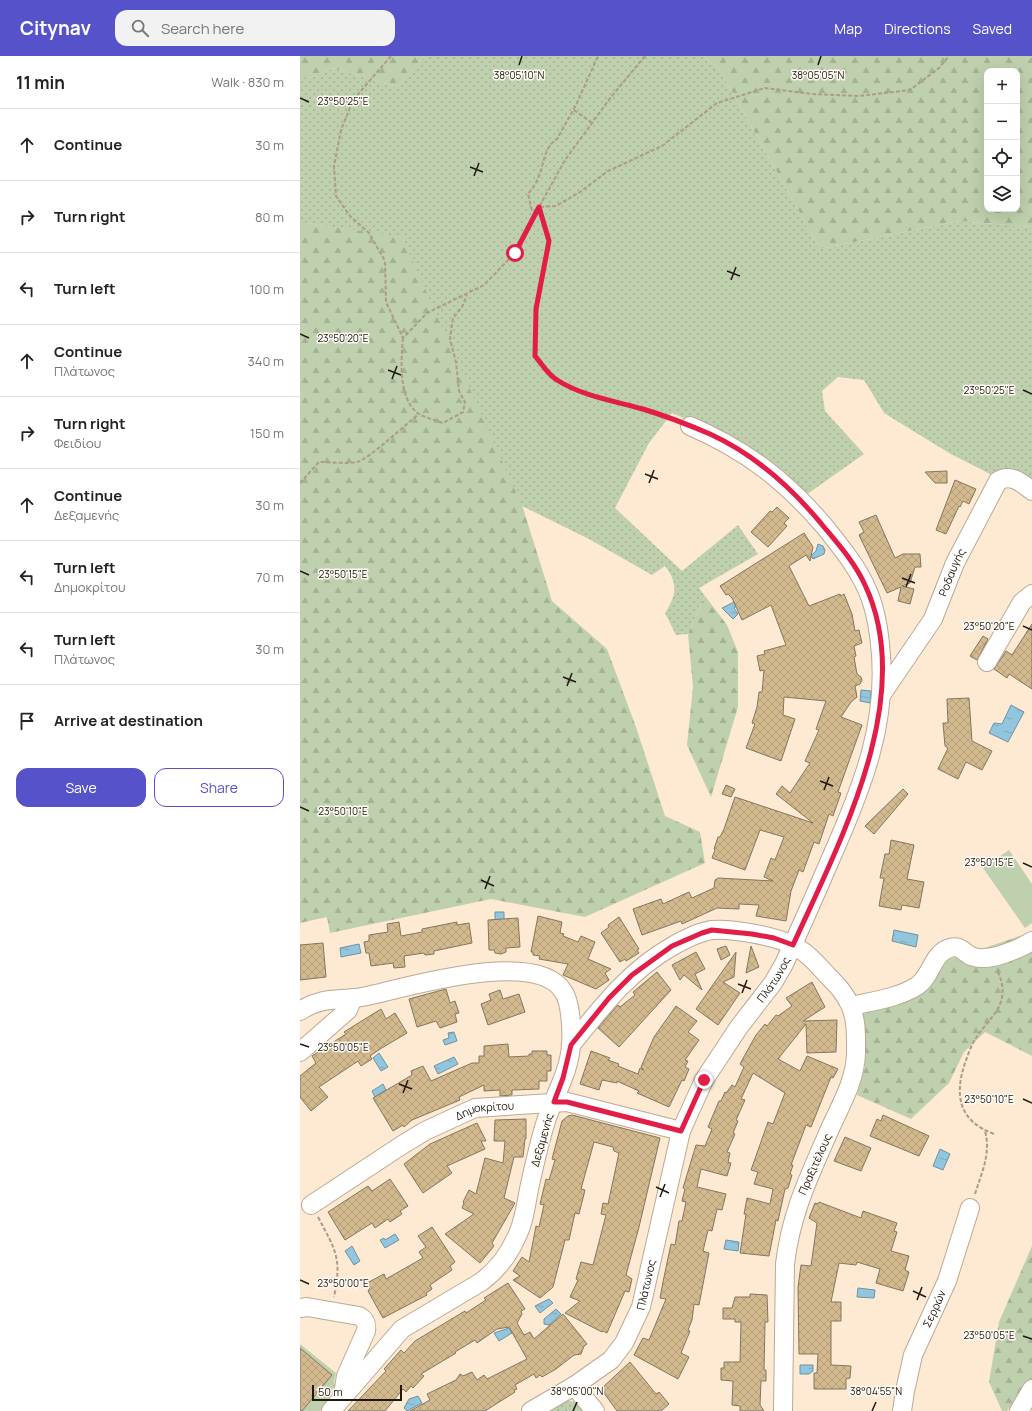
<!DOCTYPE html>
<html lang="en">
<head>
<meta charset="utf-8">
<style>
	body { margin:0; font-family:Manrope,sans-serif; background:#f2f2f2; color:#222 }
	.controls { position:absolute; right:12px; top:12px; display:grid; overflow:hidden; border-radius:8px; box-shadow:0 4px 16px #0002 }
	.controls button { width:36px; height:36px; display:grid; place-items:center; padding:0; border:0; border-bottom:1px solid #e0e0e0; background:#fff; color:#222; font:20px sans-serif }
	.scale { position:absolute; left:12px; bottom:10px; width:90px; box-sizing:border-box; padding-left:4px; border:2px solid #201911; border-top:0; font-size:11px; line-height:14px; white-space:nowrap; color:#201911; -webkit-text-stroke:3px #fefaf5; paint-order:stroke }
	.stop { position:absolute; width:12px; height:12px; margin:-9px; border:3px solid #e11d48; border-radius:50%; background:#fff }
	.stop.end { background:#e11d48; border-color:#fff; box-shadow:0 1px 4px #0008 }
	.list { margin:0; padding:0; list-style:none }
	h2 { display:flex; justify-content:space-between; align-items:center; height:52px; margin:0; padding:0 16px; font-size:17px }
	h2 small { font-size:13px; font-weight:400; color:#767676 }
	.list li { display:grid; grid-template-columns:26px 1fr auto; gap:12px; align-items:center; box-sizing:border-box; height:72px; padding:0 16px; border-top:1px solid #e0e0e0 }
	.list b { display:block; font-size:15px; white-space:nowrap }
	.list p { margin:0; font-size:13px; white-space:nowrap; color:#767676 }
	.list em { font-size:13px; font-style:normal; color:#767676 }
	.actions { display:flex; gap:8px; padding:12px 16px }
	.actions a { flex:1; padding:9px 0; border:1px solid #5652c9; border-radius:12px; text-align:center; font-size:14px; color:#5652c9 }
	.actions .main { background:#5652c9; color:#fff }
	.icon { flex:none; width:22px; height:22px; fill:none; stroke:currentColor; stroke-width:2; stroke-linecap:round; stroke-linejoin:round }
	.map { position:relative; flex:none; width:732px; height:1355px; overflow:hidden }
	header { display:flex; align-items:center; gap:24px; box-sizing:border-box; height:56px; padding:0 20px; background:#5652c9; color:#fff }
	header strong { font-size:19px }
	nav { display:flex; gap:22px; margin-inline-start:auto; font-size:14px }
	.search { width:280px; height:36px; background:#f2f2f2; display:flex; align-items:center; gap:10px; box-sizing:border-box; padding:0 14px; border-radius:12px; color:#767676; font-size:15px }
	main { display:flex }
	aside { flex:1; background:#fff }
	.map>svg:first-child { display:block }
	.grass { fill:url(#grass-dots) }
	.forest { fill:url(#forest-firs); fill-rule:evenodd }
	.pitch { fill:#bed0ad }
	.water { fill:url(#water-ripples); stroke:#6f92a0 }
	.building { fill:url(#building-cross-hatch); stroke:#83765f }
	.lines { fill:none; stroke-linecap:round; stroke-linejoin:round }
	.minor-casing { stroke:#bba993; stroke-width:20 }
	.path { stroke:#ab9c8a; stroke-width:2; stroke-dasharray:4 2; stroke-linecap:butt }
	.minor { stroke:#fff; stroke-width:18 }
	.route { stroke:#e11d48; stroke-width:5 }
	.ticks { fill:none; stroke:#201911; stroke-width:1.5 }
	.labels { text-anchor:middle; stroke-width:3; stroke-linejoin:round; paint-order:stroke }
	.street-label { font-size:11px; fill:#201911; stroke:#fefaf5 }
	.ticks-label { font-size:10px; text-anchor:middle; fill:#201911; stroke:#fefaf5; stroke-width:3; stroke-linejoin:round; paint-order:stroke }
</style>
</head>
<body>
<header>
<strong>Citynav</strong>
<div class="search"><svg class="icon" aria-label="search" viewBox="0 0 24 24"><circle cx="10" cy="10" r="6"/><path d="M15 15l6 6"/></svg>Search here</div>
<nav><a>Map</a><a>Directions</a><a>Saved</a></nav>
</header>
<main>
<aside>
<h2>11 min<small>Walk · 830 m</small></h2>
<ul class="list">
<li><svg class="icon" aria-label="ahead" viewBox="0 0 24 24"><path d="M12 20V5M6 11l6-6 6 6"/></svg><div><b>Continue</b></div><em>30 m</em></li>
<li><svg class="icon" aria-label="right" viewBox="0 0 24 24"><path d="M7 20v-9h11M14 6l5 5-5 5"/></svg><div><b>Turn right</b></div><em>80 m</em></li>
<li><svg class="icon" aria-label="left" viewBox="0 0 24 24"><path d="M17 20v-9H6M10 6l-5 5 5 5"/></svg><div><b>Turn left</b></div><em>100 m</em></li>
<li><svg class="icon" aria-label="ahead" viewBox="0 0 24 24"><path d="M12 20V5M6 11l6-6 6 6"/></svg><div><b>Continue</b><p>Πλάτωνος</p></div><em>340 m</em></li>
<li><svg class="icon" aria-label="right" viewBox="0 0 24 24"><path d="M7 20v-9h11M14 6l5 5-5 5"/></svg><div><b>Turn right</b><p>Φειδίου</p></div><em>150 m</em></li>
<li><svg class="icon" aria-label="ahead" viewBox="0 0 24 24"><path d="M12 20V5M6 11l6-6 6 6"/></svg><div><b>Continue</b><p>Δεξαμενής</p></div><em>30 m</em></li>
<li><svg class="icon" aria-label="left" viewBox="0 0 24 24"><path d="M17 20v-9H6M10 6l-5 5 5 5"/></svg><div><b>Turn left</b><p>Δημοκρίτου</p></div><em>70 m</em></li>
<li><svg class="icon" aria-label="left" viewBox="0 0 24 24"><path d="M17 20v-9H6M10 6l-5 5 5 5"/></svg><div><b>Turn left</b><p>Πλάτωνος</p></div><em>30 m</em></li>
<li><svg class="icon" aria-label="arrive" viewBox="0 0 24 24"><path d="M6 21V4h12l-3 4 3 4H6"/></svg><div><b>Arrive at destination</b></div></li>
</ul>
<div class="actions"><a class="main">Save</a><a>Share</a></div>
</aside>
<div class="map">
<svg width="732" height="1355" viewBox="0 0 732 1355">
	<defs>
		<pattern id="grass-dots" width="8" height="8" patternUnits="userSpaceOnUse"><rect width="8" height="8" fill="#bed0ad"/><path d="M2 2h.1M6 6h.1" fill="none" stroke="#a3b294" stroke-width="1.8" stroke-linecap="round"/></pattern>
		<pattern id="forest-firs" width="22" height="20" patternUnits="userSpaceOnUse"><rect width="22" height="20" fill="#bed0ad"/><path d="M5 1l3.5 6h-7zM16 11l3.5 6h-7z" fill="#a3b294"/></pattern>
		<pattern id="water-ripples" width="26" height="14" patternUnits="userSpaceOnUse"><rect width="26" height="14" fill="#91c6de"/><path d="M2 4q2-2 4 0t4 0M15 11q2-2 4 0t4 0" fill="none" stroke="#7daabd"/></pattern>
		<pattern id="building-cross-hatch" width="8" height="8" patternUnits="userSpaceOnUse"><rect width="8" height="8" fill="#d3b98e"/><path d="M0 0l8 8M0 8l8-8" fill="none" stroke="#b59e79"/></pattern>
	</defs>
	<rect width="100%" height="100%" fill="#feead3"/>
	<!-- grass -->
	<g class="grass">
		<path d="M124 0H402L418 11 520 193 659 165 732 171V427C718 416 708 408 692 419L649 397 584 357 564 324 538 321 522 335 525 355 564 398 506 439 412 374 372 357 349 387 315 452 382 515 438 469 458 498 399 532 405 540 388 578 376 579 365 557C376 540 379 528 365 510L352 519 289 483 220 449 102 182 0 166V25L34 12 97 31Z"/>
		<path d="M265 1344C274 1344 278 1349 283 1355H246Z"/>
	</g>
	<!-- forest -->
	<g class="forest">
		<polygon points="0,0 124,0 97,31 34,12 0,25"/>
		<path d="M402 0H732V171L659 165 520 193 418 11ZM687 15H717V153H687Z"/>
		<polygon points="0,166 102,181 223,452 252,545 307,593 336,671 365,760 400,776 405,807 285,861 191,843 30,877 27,861 0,867"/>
		<polygon points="405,540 427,569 438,596 438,651 411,741 387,689 393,631 388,578"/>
		<polygon points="732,876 732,1000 685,976 664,996 649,1027 611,1063 557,1039 565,1011 562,956 616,938 648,904"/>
		<polygon points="732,1190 732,1322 707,1355 702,1355 689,1326 699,1266"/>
	</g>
	<!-- pitch -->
	<g class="pitch">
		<polygon points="709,794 732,828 732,867 725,872 683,812"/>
		<polygon points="0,1288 36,1317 34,1326 37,1334 20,1355 0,1355"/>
	</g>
	<!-- water -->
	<g class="water">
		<polygon points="518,488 523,490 525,494 524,498 513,503 511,500 516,495"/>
		<polygon points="436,545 438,549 434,552 438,558 433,563 422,552"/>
		<polygon points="561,634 571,635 570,647 560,645"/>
		<polygon points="711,649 724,656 708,686 689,677 694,667 702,668"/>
		<polygon points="195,856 204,856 204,866 195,867"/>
		<polygon points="594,874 618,879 616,891 592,885"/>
		<polygon points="59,888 61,897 41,901 40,892"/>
		<polygon points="154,976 157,985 145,989 143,984 149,982 148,977"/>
		<polygon points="79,997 88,1011 81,1015 73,1002"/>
		<polygon points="154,1001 158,1008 138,1018 134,1010"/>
		<polygon points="83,1028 86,1034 75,1041 72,1035"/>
		<polygon points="640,1093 650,1098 643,1114 633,1110"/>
		<polygon points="95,1178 99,1184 85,1192 80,1184 84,1182 85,1184"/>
		<polygon points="426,1184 439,1186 438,1195 424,1193"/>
		<polygon points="52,1190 60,1205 54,1209 45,1195"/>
		<polygon points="558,1232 575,1234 574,1242 557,1241"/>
		<polygon points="249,1243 253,1247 240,1257 235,1250"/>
		<polygon points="256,1253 261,1258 249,1269 244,1268 244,1263"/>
		<polygon points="209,1272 212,1277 199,1285 194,1277"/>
		<polygon points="500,1309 513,1309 513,1315 509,1318 500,1318"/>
		<polygon points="118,1340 122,1347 107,1355 104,1352 109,1343"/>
	</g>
	<!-- building -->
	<g class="building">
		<polygon points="647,415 647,427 635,427 625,416"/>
		<polygon points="655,424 676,433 669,448 663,445 660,451 659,450 646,478 636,474"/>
		<polygon points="477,451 489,462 484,467 487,470 468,491 451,476 470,455 472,456"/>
		<polygon points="576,459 595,502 603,498 620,498 621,511 615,511 610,527 602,530 614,533 610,548 598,545 601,531 587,537 559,479 564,476 559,466"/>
		<polygon points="504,477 513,491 510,505 506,499 489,510 509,550 540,538 541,540 544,538 552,558 555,575 559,574 562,587 554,590 556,600 554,601 557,618 561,621 562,624 560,628 555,630 557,641 551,646 541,661 562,669 538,736 541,737 533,760 529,758 519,788 514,786 503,816 499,814 491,835 486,865 456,860 459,849 439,848 439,853 417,852 382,868 381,865 342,879 333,853 361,843 363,848 389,836 392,842 414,832 415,824 418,822 473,825 464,821 471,802 475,804 484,781 460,774 445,814 412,802 415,794 414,793 418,781 420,781 424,773 435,741 513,767 476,738 482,730 490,737 510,707 505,705 519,674 516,673 526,645 484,641 483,659 495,663 481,705 446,692 455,668 452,667 457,651 459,636 462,636 464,614 460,615 457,600 465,598 464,595 486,589 471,549 442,564 432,542 428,538 426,539 420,530"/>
		<polygon points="732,568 732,633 709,618 707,622 694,613 706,595 712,599"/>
		<polygon points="683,580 688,583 677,604 670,600"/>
		<polygon points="669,642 672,685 692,695 682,714 666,706 658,723 638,713 648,692 645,690 643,667 648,667 647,643"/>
		<polygon points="426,729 435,733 431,741 422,738"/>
		<polygon points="603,733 608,738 574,778 565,770"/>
		<polygon points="591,784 614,789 607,823 624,826 619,852 602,849 601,854 579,850 584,822 580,822 585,798 589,798"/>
		<polygon points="238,860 262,866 260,877 264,878 263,880 278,886 281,880 295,886 288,903 311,913 305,917 309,924 296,933 263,919 268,908 239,903 240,900 233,899 233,896 231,896"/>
		<polygon points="319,861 339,893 337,894 339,897 326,905 325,903 320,906 301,877 309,871 308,869"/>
		<polygon points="218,862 220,891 206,892 206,896 201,898 195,897 194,894 189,894 188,864"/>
		<polygon points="99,866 101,880 122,876 122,873 157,866 157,869 169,867 172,887 134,895 134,898 125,899 124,897 104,900 105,911 94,912 93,907 71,910 69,897 66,897 64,886 69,885 69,879 88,876 87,868"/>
		<polygon points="23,887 26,921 0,924 0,889"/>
		<polygon points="426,890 430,899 421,904 417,893"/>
		<polygon points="451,890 459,911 446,917"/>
		<polygon points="396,896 405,913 395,918 402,934 384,919 380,924 372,909"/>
		<polygon points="436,896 434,921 423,926 440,937 418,969 396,953"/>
		<polygon points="357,916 371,934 319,991 298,972 318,949 320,951 335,939 333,936"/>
		<polygon points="512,926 525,951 503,965 537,964 536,996 507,997 506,968 478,1003 500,1015 507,1000 538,1013 533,1022 531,1021 511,1071 506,1069 491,1109 493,1109 490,1118 492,1119 488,1132 485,1133 478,1165 476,1164 469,1200 440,1197 446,1158 444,1158 447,1142 470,1148 473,1133 454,1128 458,1116 451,1114 468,1066 473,1068 485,1037 453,1017 441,1043 445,1044 436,1064 438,1065 433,1077 435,1078 427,1096 430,1097 428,1106 431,1107 427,1120 401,1113 397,1131 426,1138 422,1154 417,1153 412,1175 408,1174 403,1195 409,1197 399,1249 394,1248 392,1264 388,1274 390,1275 381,1297 389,1301 378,1323 334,1299 343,1282 349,1284 366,1243 360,1242 363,1226 371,1188 375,1189 379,1165 382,1165 386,1146 382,1145 385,1133 383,1132 396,1089 405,1090 412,1073 408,1071 419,1045 421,1045 425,1036 426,1037 432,1029 435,1031 444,1011 440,1008 456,979 465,968 467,970 476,959 478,960 492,950 486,942"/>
		<polygon points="146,933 150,947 155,945 159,957 155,958 157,966 140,972 136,965 117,971 109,943"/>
		<polygon points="200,934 203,943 219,938 225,956 188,969 181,948 191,944 189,938"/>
		<polygon points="376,950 397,965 388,976 399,984 385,1004 388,1005 385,1011 389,1013 384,1025 382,1024 369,1051 337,1037 339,1035 317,1025 317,1027 302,1024 299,1034 280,1028 291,995 310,1002 308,1004 319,1008 318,1010 338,1018 340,1012 344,1014 341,1011 354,981"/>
		<polygon points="81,953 86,963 95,957 107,977 80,993 70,1000 72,1003 61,1010 58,1005 19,1031 28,1041 11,1055 0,1041 0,1020 16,1007 12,1000 46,978 44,976"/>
		<polygon points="208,988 209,1001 229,1000 229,998 232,998 232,995 247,995 247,999 251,999 251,1015 247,1015 247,1025 239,1025 239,1033 212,1034 212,1039 200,1040 200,1034 184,1035 184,1029 159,1041 160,1044 112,1064 104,1071 103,1069 93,1075 73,1042 112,1019 111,1015 123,1010 131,1025 172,1007 179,1007 179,1000 184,1000 184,990"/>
		<polygon points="272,1059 360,1082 339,1171 326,1219 332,1223 329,1236 325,1235 307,1277 303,1275 302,1276 265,1257 280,1245 270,1241 278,1224 276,1223 281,1206 293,1209 306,1159 301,1158 303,1147 308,1148 319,1097 314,1095 313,1091 294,1086 281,1133 285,1134 279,1158 275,1157 269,1184 265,1184 253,1231 240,1242 213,1224 220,1220 213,1215 222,1201 229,1206 236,1170 239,1171 244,1149 240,1148 246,1123 249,1124 255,1104 252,1103 262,1065 268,1060"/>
		<polygon points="583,1059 629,1080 619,1100 570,1080 577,1063 581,1065"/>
		<polygon points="226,1063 226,1083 225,1083 223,1101 214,1101 204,1142 215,1147 192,1187 194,1190 180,1207 145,1178 174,1158 162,1152 164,1147 163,1146 169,1134 176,1138 185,1102 203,1107 205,1085 194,1085 195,1064"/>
		<polygon points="177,1067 186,1085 181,1085 185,1093 147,1110 152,1117 123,1137 104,1108 130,1088"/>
		<polygon points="545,1081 571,1092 561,1115 534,1105"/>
		<polygon points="90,1123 108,1150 100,1155 102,1158 90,1166 88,1163 75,1172 72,1167 45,1184 28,1156 68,1130 72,1135"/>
		<polygon points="519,1146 561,1162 563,1155 597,1167 594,1175 597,1176 591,1195 609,1200 605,1214 609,1216 603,1235 576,1227 580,1213 557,1206 556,1209 539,1207 531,1246 541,1246 541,1265 531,1265 531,1309 551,1310 550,1322 546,1323 546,1333 514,1333 514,1317 517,1317 518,1298 499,1298 498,1231 501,1209 511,1210 517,1167 509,1162 515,1147 518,1148"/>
		<polygon points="132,1171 155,1206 150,1210 152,1214 130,1229 132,1233 126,1237 127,1239 83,1262 68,1235 70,1232 67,1227 84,1218 86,1223 123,1202 119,1196 126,1191 118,1180"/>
		<polygon points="208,1227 225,1253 221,1255 222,1258 217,1267 224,1279 230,1276 234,1283 263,1258 287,1288 284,1290 281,1298 274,1299 256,1313 242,1321 240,1319 236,1322 234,1318 215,1329 217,1333 214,1334 215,1336 185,1355 110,1355 130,1344 127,1338 156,1324 160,1318 163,1320 172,1316 177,1324 184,1319 187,1323 227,1303 209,1271 197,1273 177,1287 175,1284 155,1296 156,1297 121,1318 124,1320 113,1332 111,1330 106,1336 103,1333 85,1355 48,1355 86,1315 84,1313 101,1294 104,1297 115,1285 165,1255 166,1257 186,1244 184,1242"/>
		<polygon points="450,1238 467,1239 468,1266 465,1266 464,1314 466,1314 466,1325 461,1325 460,1349 464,1355 440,1355 440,1350 432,1349 433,1325 421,1324 421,1312 424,1312 424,1306 440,1306 441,1266 435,1266 435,1263 423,1263 423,1252 432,1252 435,1241 450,1241"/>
		<polygon points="0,1292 32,1319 2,1355 0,1355"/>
		<polygon points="330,1306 356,1338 359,1336 369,1348 361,1355 317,1355 301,1333"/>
	</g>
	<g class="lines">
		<!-- minor casing -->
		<g class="minor-casing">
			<g id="minor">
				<polyline points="687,606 722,546 732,538"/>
				<path id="s1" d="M582 638 633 563 655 507 698 425C711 417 722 427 732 435"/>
				<path d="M551 950C573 945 598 942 617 930 632 920 632 897 650 892 661 888 665 899 674 901 690 906 719 893 732 885"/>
				<path d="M0 955C24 939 41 946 67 940 108 931 236 892 263 935 271 946 272 975 271 988 270 1015 254 1040 246 1065 239 1087 234 1110 229 1133 226 1149 224 1167 216 1182 208 1200 196 1215 181 1226L102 1273 31 1355"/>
				<path d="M271 989C301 952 329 915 371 891 383 884 399 876 412 874 431 872 474 880 492 889 506 895 517 908 527 919 536 928 545 937 550 949 557 963 556 983 556 998 555 1026 540 1050 529 1075 509 1121 491 1157 485 1208L483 1355"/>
				<polyline points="0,996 48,954 53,942"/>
				<path id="s2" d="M11 1149 102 1089 125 1075 175 1052 267 1046 381 1075"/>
				<path d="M0 1252 7 1251 59 1260C66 1264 67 1268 66 1275L46 1320 43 1339"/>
				<polyline points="274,1330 295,1355"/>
				<path id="s3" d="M231 1355 274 1330 311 1304 324 1287 341 1251 381 1075 404 1024 439 971 473 927 484 908C500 873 516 837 531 802 562 732 589 666 580 588 578 568 574 547 565 529 555 508 540 490 525 471 486 425 446 394 390 370"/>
				<path id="s4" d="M602 1355 605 1335 613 1299 647 1225 670 1152"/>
				<polyline points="719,1355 732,1333"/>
			</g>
		</g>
		<!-- path -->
		<g class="path">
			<polyline points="91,0 53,44 41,74 34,110 36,140 50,160 69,177 85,205 86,246 103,282 127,257 184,229 215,197 239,151"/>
			<polyline points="345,0 311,41 265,104 239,151 256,150 280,136 308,115 362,90 417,47 465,32 512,38 559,40 610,34 639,12 649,0"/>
			<polyline points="274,54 292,67"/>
			<polyline points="240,152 249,185 236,253 235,300 255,323 284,337 376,365"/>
			<path d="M237 157 232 155 228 138C232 133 236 128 238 122 244 110 244 90 257 83L276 49 298 0"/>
			<path d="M103 282C101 304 98 344 119 358 126 362 135 364 143 367L163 356 165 346 159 335 156 306 150 283 153 262 162 251 167 239"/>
			<path d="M0 427 19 406C30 406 48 408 57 406 68 404 107 367 119 358"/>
			<path d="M694 1078C659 1065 654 1040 665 1007 668 999 671 989 676 982 684 969 700 956 702 941 704 932 701 922 697 914"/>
			<path d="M675 1138C682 1116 691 1097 685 1075"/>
			<path d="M18 1161C36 1195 42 1202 34 1241"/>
		</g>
		<!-- minor -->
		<use href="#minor" class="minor"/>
	</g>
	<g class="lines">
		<!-- route -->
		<path class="route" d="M215 197 239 151 249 185 236 253 235 300C242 308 248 319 257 324 282 340 314 345 343 353 366 360 389 369 410 378 456 399 493 433 524 471 539 489 555 507 565 529 618 641 539 787 493 889L474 882 452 878 412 874 402 877 372 890 332 919 309 942 271 989 263 1022 254 1046H267L381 1075 404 1024"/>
	</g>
	<!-- ticks -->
	<path class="ticks" d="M219 9 222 0M518 9 521 0M0 42 9 46M170 111 183 116M174 120 179 107M427 215 440 220M431 224 436 211M0 278 9 282M88 314 101 319M92 323 97 310M723 334 732 338M345 418 358 423M349 427 354 414M0 515 9 519M602 522 615 527M606 531 611 518M723 570 732 574M263 621 276 626M267 630 272 617M520 725 533 730M524 734 529 721M0 751 9 755M723 807 732 811M181 824 194 830M185 833 190 820M438 928 451 933M442 937 447 924M0 988 9 991M99 1028 112 1033M103 1037 108 1024M723 1043 732 1047M356 1131 369 1137M360 1141 365 1128M0 1224 9 1228M613 1235 626 1241M617 1244 622 1231M723 1280 732 1283M273 1355 277 1346M572 1355 576 1346"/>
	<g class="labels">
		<!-- street labels -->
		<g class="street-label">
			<text dy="4" stroke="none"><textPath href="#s1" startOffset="141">Ροδαυγής</textPath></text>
			<text dy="4" stroke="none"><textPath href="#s3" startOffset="515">Πλάτωνος</textPath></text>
			<text dy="4" stroke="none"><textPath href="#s2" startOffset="200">Δημοκρίτου</textPath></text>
			<text transform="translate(242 1084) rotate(-74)" y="4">Δεξαμενής</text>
			<text transform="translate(515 1108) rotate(-66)" y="4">Πραξιτέλους</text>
			<text dy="4" stroke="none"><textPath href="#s3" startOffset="179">Πλάτωνος</textPath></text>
			<text dy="4" stroke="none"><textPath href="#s4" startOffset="108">Σερρών</textPath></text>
		</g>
	</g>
	<g class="ticks-label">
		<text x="219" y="23">38°05'10"N</text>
		<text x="518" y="23">38°05'05"N</text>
		<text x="43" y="49">23°50'25"E</text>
		<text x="43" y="286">23°50'20"E</text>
		<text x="689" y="338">23°50'25"E</text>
		<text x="43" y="522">23°50'15"E</text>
		<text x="689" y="574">23°50'20"E</text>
		<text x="43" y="759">23°50'10"E</text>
		<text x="689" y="810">23°50'15"E</text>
		<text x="43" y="995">23°50'05"E</text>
		<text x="689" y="1047">23°50'10"E</text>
		<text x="43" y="1231">23°50'00"E</text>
		<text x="689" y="1283">23°50'05"E</text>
		<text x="277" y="1339">38°05'00"N</text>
		<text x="576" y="1339">38°04'55"N</text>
	</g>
</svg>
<div class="controls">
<button>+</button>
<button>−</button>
<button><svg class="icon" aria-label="locate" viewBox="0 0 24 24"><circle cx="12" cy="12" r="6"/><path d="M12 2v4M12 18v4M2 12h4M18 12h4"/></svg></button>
<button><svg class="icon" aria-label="layers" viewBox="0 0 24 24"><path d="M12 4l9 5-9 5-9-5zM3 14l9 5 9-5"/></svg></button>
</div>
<div class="scale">50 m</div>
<div class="stop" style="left:215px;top:197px"></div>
<div class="stop end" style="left:404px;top:1024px"></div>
</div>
</main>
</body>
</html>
